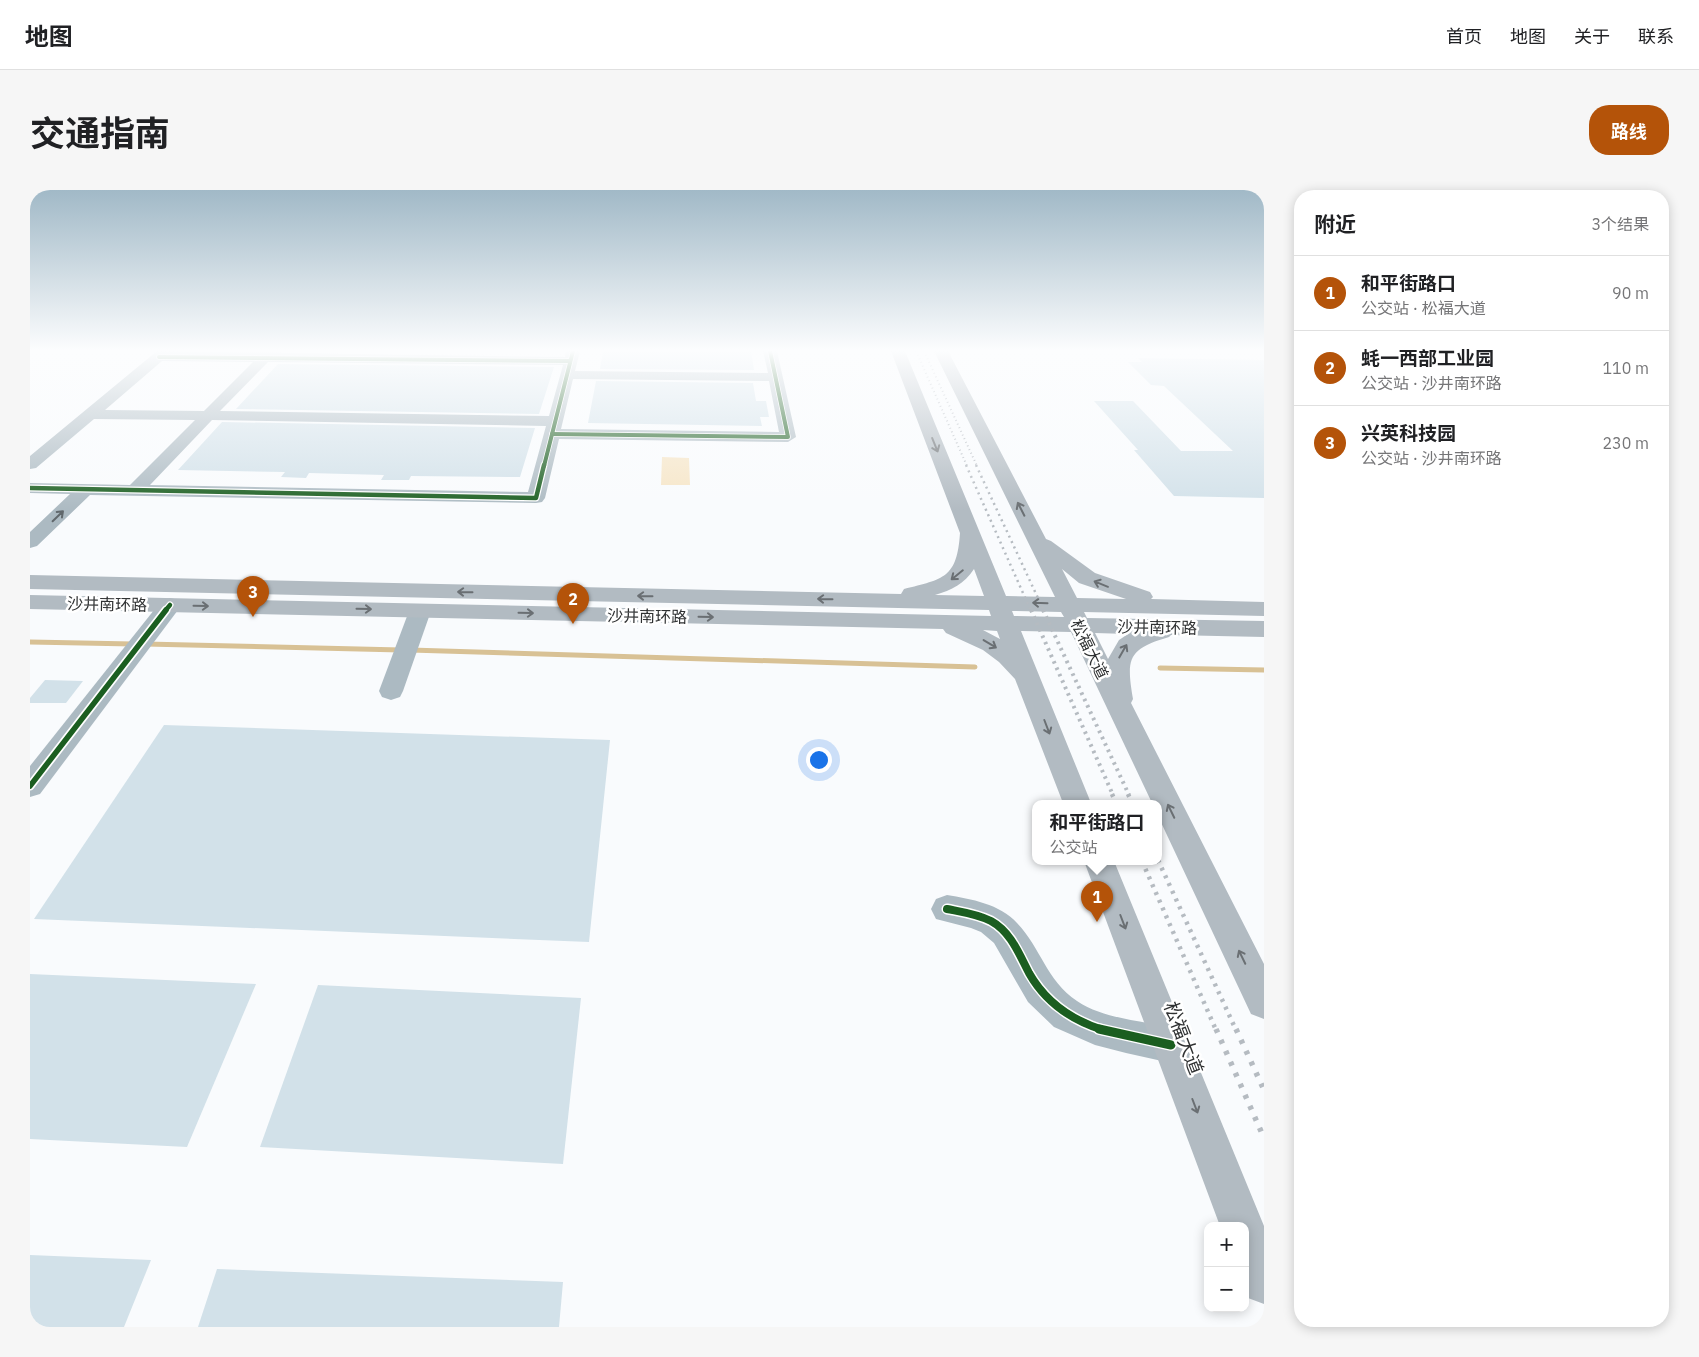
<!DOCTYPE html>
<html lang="zh">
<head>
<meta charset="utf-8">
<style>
	body { margin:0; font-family:"IBM Plex Sans","Noto Sans SC",sans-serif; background:#f6f6f6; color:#202124 }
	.controls { position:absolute; right:15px; bottom:15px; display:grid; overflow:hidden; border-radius:10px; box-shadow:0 2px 12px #0003 }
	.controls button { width:45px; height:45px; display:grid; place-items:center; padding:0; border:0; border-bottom:1px solid #e0e0e0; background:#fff; color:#202124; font:25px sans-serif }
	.you { position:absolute; left:788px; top:569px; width:18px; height:18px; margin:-12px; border:4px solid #fff; border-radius:50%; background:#1a73e8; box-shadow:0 0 0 8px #1a73e833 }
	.badge { display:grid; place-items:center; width:32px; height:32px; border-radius:50%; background:#b45309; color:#fff; font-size:16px; font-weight:700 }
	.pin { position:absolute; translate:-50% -41px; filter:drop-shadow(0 1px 2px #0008) }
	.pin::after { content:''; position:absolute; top:26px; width:18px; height:15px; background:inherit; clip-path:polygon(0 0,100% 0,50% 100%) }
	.popup { position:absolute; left:1002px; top:610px; width:130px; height:65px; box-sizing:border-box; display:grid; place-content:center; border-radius:10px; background:#fff; filter:drop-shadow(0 1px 4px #0005); font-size:16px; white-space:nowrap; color:#757577 }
	.popup b { font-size:19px; color:#202124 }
	.popup::after { content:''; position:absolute; left:50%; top:100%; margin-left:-10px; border:10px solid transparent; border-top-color:#fff }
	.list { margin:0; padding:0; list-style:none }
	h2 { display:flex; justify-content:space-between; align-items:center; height:65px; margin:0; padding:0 20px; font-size:21px }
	h2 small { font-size:16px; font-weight:400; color:#757577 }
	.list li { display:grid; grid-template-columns:32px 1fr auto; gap:15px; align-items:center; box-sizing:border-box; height:75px; padding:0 20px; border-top:1px solid #e0e0e0 }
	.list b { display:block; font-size:19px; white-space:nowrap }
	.list p { margin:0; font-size:16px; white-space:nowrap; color:#757577 }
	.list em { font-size:16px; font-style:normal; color:#757577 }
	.map { position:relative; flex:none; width:1234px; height:1137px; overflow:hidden; border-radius:20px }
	header { display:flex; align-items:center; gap:30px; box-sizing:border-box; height:70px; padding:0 25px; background:#fff; border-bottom:1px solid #e0e0e0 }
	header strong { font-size:24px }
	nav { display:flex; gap:28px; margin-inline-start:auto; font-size:18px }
	.intro { display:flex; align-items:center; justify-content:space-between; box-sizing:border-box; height:120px; padding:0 30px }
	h1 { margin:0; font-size:35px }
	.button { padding:12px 22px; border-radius:20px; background:#b45309; color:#fff; font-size:18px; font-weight:700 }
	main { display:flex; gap:30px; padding:0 30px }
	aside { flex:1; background:#fff; border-radius:20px; box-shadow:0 2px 12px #0003 }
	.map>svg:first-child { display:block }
	.green { fill:#f6e5c6 }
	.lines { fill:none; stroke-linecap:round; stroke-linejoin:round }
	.stream { stroke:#d8c195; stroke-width:5 }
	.building { fill:#d2e1e9 }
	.minor { fill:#acbac2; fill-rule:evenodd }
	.major { fill:#b2bbc2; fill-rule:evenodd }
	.rail-far4 { stroke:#b5bbc1; stroke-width:2; stroke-dasharray:1 3; stroke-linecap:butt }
	.rail-far3 { stroke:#b5bbc1; stroke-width:2.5; stroke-dasharray:2 4; stroke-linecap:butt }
	.rail-far2 { stroke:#b5bbc1; stroke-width:4; stroke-dasharray:2.5 4.5; stroke-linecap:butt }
	.rail-far1 { stroke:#b5bbc1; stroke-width:4.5; stroke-dasharray:3 5.5; stroke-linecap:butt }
	.rail { stroke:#b5bbc1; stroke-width:5.5; stroke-dasharray:4 8; stroke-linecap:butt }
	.cycleway-far4-casing { stroke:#fff; stroke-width:5.5 }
	.cycleway-far3-casing { stroke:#fff; stroke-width:7 }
	.cycleway-far2-casing { stroke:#fff; stroke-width:9 }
	.cycleway-far1-casing { stroke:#fff; stroke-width:11 }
	.cycleway-casing { stroke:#fff; stroke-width:12 }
	.cycleway-far4 { stroke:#1b5e20; stroke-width:4 }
	.cycleway-far3 { stroke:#1b5e20; stroke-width:4.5 }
	.cycleway-far2 { stroke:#1b5e20; stroke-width:5.5 }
	.cycleway-far1 { stroke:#1b5e20; stroke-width:8 }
	.cycleway { stroke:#1b5e20; stroke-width:9 }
	.oneway { stroke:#6a6f73 }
	.oneway2 { stroke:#61686c }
	.labels { text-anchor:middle; stroke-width:5; stroke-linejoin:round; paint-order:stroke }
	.street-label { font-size:16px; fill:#2f3132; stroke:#fff }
	.near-street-label { font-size:19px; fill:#2f3132; stroke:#fff }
</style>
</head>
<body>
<header>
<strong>地图</strong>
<nav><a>首页</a><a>地图</a><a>关于</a><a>联系</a></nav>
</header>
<div class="intro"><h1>交通指南</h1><a class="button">路线</a></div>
<main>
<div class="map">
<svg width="1234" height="1137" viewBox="0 0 1234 1137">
	<rect width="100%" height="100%" fill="#f9fbfd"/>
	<!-- green -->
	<polygon class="green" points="632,267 659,268 660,295 631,295"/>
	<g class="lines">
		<!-- stream -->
		<g class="stream">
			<polyline points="0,452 103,454"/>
			<polyline points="115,454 371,460"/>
			<polyline points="380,460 945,477"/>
			<polyline points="1130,478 1234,480"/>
		</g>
	</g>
	<!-- building -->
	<g class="building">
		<polygon points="573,161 721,161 724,180 570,179"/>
		<polygon points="1108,168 1234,170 1234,308 1144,306 1104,260 1108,260 1064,211 1103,211 1151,261 1203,261 1134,196 1121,195 1098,172 1112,172"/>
		<polygon points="248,174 524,177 509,224 206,219"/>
		<polygon points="566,191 723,193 726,211 736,211 739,227 730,227 732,236 558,233"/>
		<polygon points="192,232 505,238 490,287 381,286 379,290 351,290 354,285 279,283 276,288 251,287 255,282 148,280"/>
		<polygon points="15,490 53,491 36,513 0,513 0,508"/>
		<polygon points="134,535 580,550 559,752 4,729"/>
		<polygon points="0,784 226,794 157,957 0,949"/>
		<polygon points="288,795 551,808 533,974 230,957"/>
		<polygon points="0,1065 121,1070 94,1137 0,1137"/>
		<polygon points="187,1079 533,1092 529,1137 168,1137"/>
	</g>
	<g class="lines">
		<!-- minor -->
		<g class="minor">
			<path d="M127 161 535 167 536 161H550L545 181 738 183 733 161H747L766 247 758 252 529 249 515 308 512 312 506 313 60 305 7 356 0 358V342L40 304 0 303V293L100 295 165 230 64 229 6 278 0 279V266ZM132 171 223 172 174 221 75 220ZM238 172 533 175 519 226 190 221ZM543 189 739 191 749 242 531 239ZM182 230 516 236 498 302 120 295Z"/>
			<polygon points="140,408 148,410 151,415 148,420 10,604 0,607 0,576 132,410"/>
			<polygon points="390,414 398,416 401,421 373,501 370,507 361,510 352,507 349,501 379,421 382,416"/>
			<path d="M917 705C941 709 970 714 987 733 1011 758 1016 790 1047 811 1078 832 1120 829 1153 843L1159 855 1153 867 1141 873 1096 863 1065 855 1024 837 998 812 964 753 951 742 941 738 906 729 901 719 906 709Z"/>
		</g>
		<!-- major -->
		<g class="major">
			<path d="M861 161H875L976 406 1025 407 904 161H918L1016 349 1021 351 1065 383 1120 402 1123 407 1121 409 1234 412V426L1054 422 1057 428 1234 431V447L1141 445 1139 447C1098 459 1096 468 1103 509L1101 513 1234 774V829L1221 824 1128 626V613H1122L1041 442 991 441 1061 613H1033L985 489 969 472 953 460 916 443 913 439 0 419V405L961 426 959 420 0 399V385L871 404 874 399C914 389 927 388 930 343ZM944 379 954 406 905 405C922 400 934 394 944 379ZM1032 379 1049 393 1096 409 1047 408ZM982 421 1031 422 1034 427 984 426ZM953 440 967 441 970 449ZM1065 443 1098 444 1089 450 1078 469Z"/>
			<polygon points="1054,671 1084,671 1234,1036 1234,1114 1218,1108 1215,1101 1215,1036 1190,1036"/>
		</g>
		<!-- rail-far4 -->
		<g class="rail-far4">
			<polyline points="886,161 937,276"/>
			<polyline points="894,161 947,276"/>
		</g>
		<!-- rail-far3 -->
		<g class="rail-far3">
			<polyline points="936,275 1001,421"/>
			<polyline points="946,275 1014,421"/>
		</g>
		<!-- rail-far2 -->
		<g class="rail-far2">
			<polyline points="1001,420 1083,605"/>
			<polyline points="1013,420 1099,605"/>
		</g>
		<!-- rail-far1 -->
		<g class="rail-far1">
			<polyline points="1082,604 1086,613"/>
			<polyline points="1098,604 1102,613"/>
			<polyline points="1128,670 1206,840"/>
			<polyline points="1112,671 1186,840"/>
		</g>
		<!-- rail -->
		<g class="rail">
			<polyline points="1186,839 1234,948"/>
			<polyline points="1206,839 1234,900"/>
		</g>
		<!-- cycleway-far4 casing -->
		<g class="cycleway-far4-casing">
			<g id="cycleway-far4">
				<polyline points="129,167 540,171"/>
				<polyline points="522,244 758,247 740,161"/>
				<polyline points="514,276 543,161"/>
			</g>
		</g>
		<!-- cycleway-far3 casing -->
		<g class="cycleway-far3-casing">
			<g id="cycleway-far3">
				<polyline points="0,298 506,308 514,275"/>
				<polyline points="135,421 140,415"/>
			</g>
		</g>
		<!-- cycleway-far2 casing -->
		<g class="cycleway-far2-casing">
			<polyline id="cycleway-far2" points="0,596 136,420"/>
		</g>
		<!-- cycleway-far1 casing -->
		<g class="cycleway-far1-casing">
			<path id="cycleway-far1" d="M917 719C932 722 947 724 961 731 981 742 989 764 999 783 1016 813 1041 830 1073 840"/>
		</g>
		<!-- cycleway casing -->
		<g class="cycleway-casing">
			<polyline id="cycleway" points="1069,839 1141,855"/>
		</g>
		<!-- cycleway-far4 -->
		<use href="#cycleway-far4" class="cycleway-far4"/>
		<!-- cycleway-far3 -->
		<use href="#cycleway-far3" class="cycleway-far3"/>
		<!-- cycleway-far2 -->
		<use href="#cycleway-far2" class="cycleway-far2"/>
		<!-- cycleway-far1 -->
		<use href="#cycleway-far1" class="cycleway-far1"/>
		<!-- cycleway -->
		<use href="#cycleway" class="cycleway"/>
	</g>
	<!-- one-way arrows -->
	<defs><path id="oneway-shaft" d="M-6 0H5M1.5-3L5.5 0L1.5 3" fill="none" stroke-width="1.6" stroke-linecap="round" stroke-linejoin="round" transform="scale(1.25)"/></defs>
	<g class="oneway">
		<use href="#oneway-shaft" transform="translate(905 255) rotate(68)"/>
		<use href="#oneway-shaft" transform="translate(991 319) rotate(-117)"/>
		<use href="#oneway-shaft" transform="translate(927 385) rotate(141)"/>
		<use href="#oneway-shaft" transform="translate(1071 394) rotate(-158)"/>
		<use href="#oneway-shaft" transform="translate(435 402) rotate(-179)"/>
		<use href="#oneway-shaft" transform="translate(615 406) rotate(-179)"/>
		<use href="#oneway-shaft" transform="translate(795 409) rotate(-179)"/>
		<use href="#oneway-shaft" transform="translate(1010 413) rotate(-178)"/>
		<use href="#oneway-shaft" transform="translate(171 416) rotate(1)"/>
		<use href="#oneway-shaft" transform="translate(334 419) rotate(1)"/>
		<use href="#oneway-shaft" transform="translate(496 423) rotate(1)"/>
		<use href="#oneway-shaft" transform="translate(676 427) rotate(1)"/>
		<use href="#oneway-shaft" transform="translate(960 454) rotate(31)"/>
		<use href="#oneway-shaft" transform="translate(1093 461) rotate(-60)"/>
		<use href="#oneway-shaft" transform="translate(1017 537) rotate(69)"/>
		<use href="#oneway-shaft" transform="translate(1141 621) rotate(-116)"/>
		<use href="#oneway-shaft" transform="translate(1093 732) rotate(69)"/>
		<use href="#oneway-shaft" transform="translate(1212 767) rotate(-116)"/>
		<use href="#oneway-shaft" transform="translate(1165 916) rotate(69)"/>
	</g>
	<use class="oneway2" href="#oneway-shaft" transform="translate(28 326) rotate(-44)"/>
	<!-- sky -->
	<linearGradient id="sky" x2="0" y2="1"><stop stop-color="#a1b9c7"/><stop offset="0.5" stop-color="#fcfdfe"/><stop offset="1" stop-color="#fcfdfe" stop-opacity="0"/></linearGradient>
	<rect width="1234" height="321" fill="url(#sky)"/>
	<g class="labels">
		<!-- street labels -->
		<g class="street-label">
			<text transform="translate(77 414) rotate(1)" y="6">沙井南环路</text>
			<text transform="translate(617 426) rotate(1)" y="6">沙井南环路</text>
			<text transform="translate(1127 437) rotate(1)" y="6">沙井南环路</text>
			<text transform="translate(1060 459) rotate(64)" y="6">松福大道</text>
		</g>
		<!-- near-street labels -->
		<g class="near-street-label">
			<text transform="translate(1154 848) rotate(69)" y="7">松福大道</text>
		</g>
	</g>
</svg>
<div class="controls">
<button>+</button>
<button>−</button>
</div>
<div class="you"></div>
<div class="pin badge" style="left:1067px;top:732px">1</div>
<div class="popup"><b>和平街路口</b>公交站</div>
<div class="pin badge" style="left:543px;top:434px">2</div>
<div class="pin badge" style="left:223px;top:427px">3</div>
</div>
<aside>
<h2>附近<small>3个结果</small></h2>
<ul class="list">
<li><span class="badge">1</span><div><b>和平街路口</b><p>公交站 · 松福大道</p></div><em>90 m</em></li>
<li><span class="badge">2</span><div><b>蚝一西部工业园</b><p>公交站 · 沙井南环路</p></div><em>110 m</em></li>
<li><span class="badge">3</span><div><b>兴英科技园</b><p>公交站 · 沙井南环路</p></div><em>230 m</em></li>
</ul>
</aside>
</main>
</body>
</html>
